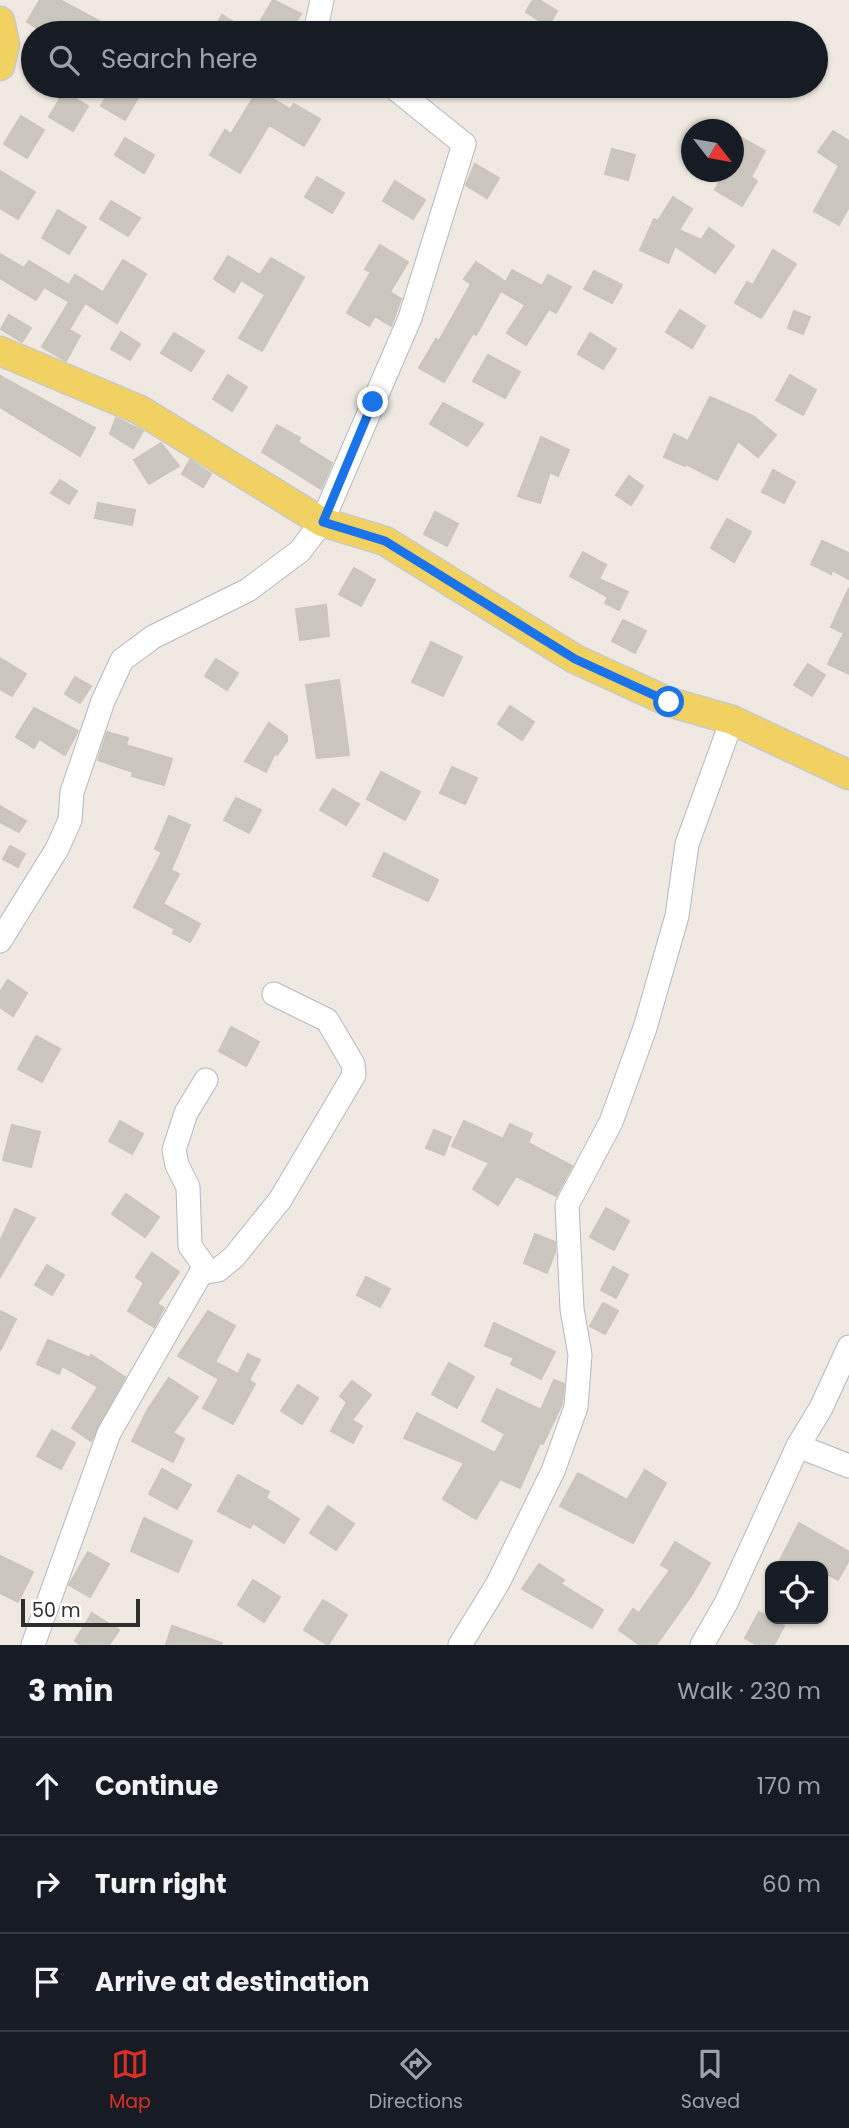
<!DOCTYPE html>
<html lang="en">
<head>
<meta charset="utf-8">
<style>
	body { margin:0; font-family:Poppins,sans-serif; background:#20242c; color:#f1f3f6 }
	.controls { position:absolute; right:21px; bottom:21px; display:grid; overflow:hidden; border-radius:14px; box-shadow:0 2px 5px #0004 }
	.controls button { width:63px; height:63px; display:grid; place-items:center; padding:0; border:0; border-bottom:2px solid #363941; background:#171b24; color:#f1f3f6; font:35px sans-serif }
	.compass { position:absolute; left:681px; top:119px; width:63px; height:63px; border-radius:50%; background:#171b24; box-shadow:0 2px 5px #0004; rotate:121deg }
	.scale { position:absolute; left:21px; bottom:18px; width:119px; box-sizing:border-box; padding-left:7px; border:4px solid #2e2e2e; border-top:0; font-size:19px; line-height:24px; white-space:nowrap; color:#2e2e2e; -webkit-text-stroke:5px #fff; paint-order:stroke }
	.stop { position:absolute; width:21px; height:21px; margin:-16px; border:5px solid #1a73e8; border-radius:50%; background:#fff }
	.stop.end { background:#1a73e8; border-color:#fff; box-shadow:0 2px 7px #0008 }
	.list { margin:0; padding:0; list-style:none }
	h2 { display:flex; justify-content:space-between; align-items:center; height:91px; margin:0; padding:0 28px; font-size:30px }
	h2 small { font-size:23px; font-weight:400; color:#9ea1a6 }
	.list li { display:grid; grid-template-columns:46px 1fr auto; gap:21px; align-items:center; box-sizing:border-box; height:98px; padding:0 28px; border-top:2px solid #363941 }
	.list b { display:block; font-size:26px; white-space:nowrap }
	.list em { font-size:23px; font-style:normal; color:#9ea1a6 }
	.icon { flex:none; width:38px; height:38px; fill:none; stroke:currentColor; stroke-width:2; stroke-linecap:round; stroke-linejoin:round }
	.map { position:relative; flex:none; width:849px; height:1645px; overflow:hidden }
	.search { position:absolute; background:#171b24; box-shadow:0 2px 5px #0004; left:21px; right:21px; top:21px; height:77px; display:flex; align-items:center; gap:18px; box-sizing:border-box; padding:0 24px; border-radius:38px; color:#9ea1a6; font-size:26px }
	.sheet { height:385px; background:#171b24 }
	nav { display:flex; justify-content:space-around; align-items:center; box-sizing:border-box; height:98px; border-top:2px solid #363941; background:#171b24; font-size:19px; color:#9ea1a6 }
	nav a { display:grid; justify-items:center; gap:4px }
	nav .on { color:#d93025 }
	.map>svg:first-child { display:block }
	.building { fill:#cbc7bf; stroke:#cbc5ba; stroke-width:2 }
	.lines { fill:none; stroke-linecap:round; stroke-linejoin:round }
	.minor-casing { stroke:#b4b7c1; stroke-width:25 }
	.major-casing { stroke:#c9c9c9; stroke-width:31 }
	.minor { stroke:#fff; stroke-width:23 }
	.major { stroke:#f2d163; stroke-width:28 }
	.route { stroke:#1a73e8; stroke-width:9 }
</style>
</head>
<body>
<div class="map">
<svg width="849" height="1645" viewBox="0 0 849 1645">
	<rect width="100%" height="100%" fill="#efe9e1"/>
	<!-- building -->
	<g class="building">
		<polygon points="40,0 60,0 99,21 92,33 45,33 27,22"/>
		<polygon points="273,0 301,14 289,33 267,33 257,27"/>
		<polygon points="533,0 539,0 557,11 548,26 526,12"/>
		<polygon points="222,15 252,33 211,33"/>
		<polygon points="113,86 132,86 142,91 125,120 101,106"/>
		<polygon points="258,90 290,109 294,104 320,119 304,146 269,125 240,173 210,155 225,130 231,134"/>
		<polygon points="64,92 88,106 73,131 49,117"/>
		<polygon points="21,116 44,130 27,158 4,144"/>
		<polygon points="833,131 849,141 849,207 839,225 814,211 839,166 818,152"/>
		<polygon points="740,137 765,151 751,177 757,181 742,206 715,190 725,172 733,172 733,148"/>
		<polygon points="125,138 154,155 144,173 115,155"/>
		<polygon points="612,149 635,155 628,180 605,174"/>
		<polygon points="475,164 499,178 487,198 466,185"/>
		<polygon points="0,171 35,192 18,219 0,208"/>
		<polygon points="317,177 344,193 332,213 305,197"/>
		<polygon points="395,181 425,200 413,219 383,201"/>
		<polygon points="673,197 692,209 679,230 701,240 709,228 734,246 715,273 675,246 668,263 640,250 654,219 658,221"/>
		<polygon points="111,201 140,218 128,236 100,219"/>
		<polygon points="58,210 86,227 69,254 42,238"/>
		<polygon points="380,245 408,262 390,292 401,299 391,326 375,316 369,326 347,313 371,272 365,269"/>
		<polygon points="773,250 796,264 761,318 735,303 747,282 753,285"/>
		<polygon points="0,254 24,268 29,261 69,285 75,275 103,292 123,260 146,274 117,323 85,303 69,330 80,336 66,361 42,347 69,302 44,287 36,300 0,278"/>
		<polygon points="228,256 260,275 271,258 304,277 262,351 239,338 265,295 241,280 234,292 214,279"/>
		<polygon points="476,262 506,282 512,270 542,286 548,275 571,287 556,313 549,309 526,345 507,333 525,305 501,291 504,285 476,335 473,333 444,382 419,368 436,339 439,341 471,284 464,279"/>
		<polygon points="594,271 622,285 612,303 584,289"/>
		<polygon points="680,310 705,326 692,348 666,332"/>
		<polygon points="794,311 810,317 803,334 788,328"/>
		<polygon points="9,315 31,328 22,342 1,329"/>
		<polygon points="121,332 140,344 130,360 111,349"/>
		<polygon points="174,333 204,351 191,371 161,353"/>
		<polygon points="590,333 616,349 603,369 578,354"/>
		<polygon points="488,355 520,372 505,398 473,381"/>
		<polygon points="228,375 247,387 232,411 213,399"/>
		<polygon points="790,375 816,390 803,415 776,400"/>
		<polygon points="0,376 95,428 80,456 0,407"/>
		<polygon points="710,397 753,416 776,435 758,457 738,441 717,480 686,464 685,466 664,457 674,434 688,441"/>
		<polygon points="443,403 483,424 467,446 430,424"/>
		<polygon points="116,418 143,431 133,448 110,434"/>
		<polygon points="277,425 300,438 298,442 332,463 321,489 262,452"/>
		<polygon points="541,437 569,450 558,476 550,472 540,503 518,496"/>
		<polygon points="161,443 179,466 149,484 134,460"/>
		<polygon points="190,460 211,474 203,487 182,474"/>
		<polygon points="773,470 795,482 784,503 762,492"/>
		<polygon points="629,476 643,486 631,505 616,495"/>
		<polygon points="60,480 77,491 69,504 51,493"/>
		<polygon points="98,503 135,510 132,525 95,518"/>
		<polygon points="435,512 458,524 447,546 424,534"/>
		<polygon points="727,519 751,532 734,562 711,548"/>
		<polygon points="822,541 849,553 849,579 832,570 831,574 811,564"/>
		<polygon points="583,552 606,565 599,579 628,592 619,610 605,603 608,597 570,576"/>
		<polygon points="354,568 375,580 361,606 339,594"/>
		<polygon points="849,588 849,674 828,664 844,633 831,627"/>
		<polygon points="326,605 329,636 300,640 296,609"/>
		<polygon points="623,620 646,631 635,653 612,641"/>
		<polygon points="431,642 462,657 443,696 412,682"/>
		<polygon points="0,658 26,674 12,696 0,689"/>
		<polygon points="216,659 238,673 227,690 205,676"/>
		<polygon points="808,664 825,675 812,696 794,685"/>
		<polygon points="75,677 91,686 80,703 65,694"/>
		<polygon points="339,680 349,755 317,758 306,685"/>
		<polygon points="510,706 534,722 522,740 498,724"/>
		<polygon points="34,708 78,731 65,755 39,739 34,748 16,737"/>
		<polygon points="269,723 287,736 287,741 277,755 275,753 266,772 245,761"/>
		<polygon points="107,732 128,738 126,745 172,759 164,785 132,776 133,772 98,760"/>
		<polygon points="452,767 477,778 465,804 440,793"/>
		<polygon points="381,772 420,792 405,820 367,799"/>
		<polygon points="333,789 359,804 346,825 320,810"/>
		<polygon points="236,798 261,810 249,833 224,820"/>
		<polygon points="0,806 26,821 19,832 0,822"/>
		<polygon points="169,816 190,825 171,870 179,874 163,904 200,924 190,942 173,933 175,929 134,907 162,852 155,849"/>
		<polygon points="10,846 25,854 18,867 3,859"/>
		<polygon points="384,853 438,880 428,901 373,876"/>
		<polygon points="8,980 27,993 13,1016 0,1007 0,992"/>
		<polygon points="231,1027 259,1042 246,1066 219,1051"/>
		<polygon points="36,1036 60,1049 42,1082 18,1069"/>
		<polygon points="120,1121 143,1134 132,1154 109,1141"/>
		<polygon points="464,1121 503,1139 510,1124 532,1134 528,1143 572,1166 556,1196 516,1176 498,1205 473,1189 489,1163 452,1146"/>
		<polygon points="12,1125 40,1132 31,1167 3,1160"/>
		<polygon points="434,1130 451,1137 444,1155 426,1148"/>
		<polygon points="126,1194 159,1217 145,1237 112,1214"/>
		<polygon points="606,1208 629,1221 614,1250 590,1237"/>
		<polygon points="15,1209 35,1218 0,1277 0,1241"/>
		<polygon points="535,1234 555,1242 555,1252 547,1273 524,1263"/>
		<polygon points="152,1253 179,1272 157,1304 164,1308 154,1327 128,1311 144,1283 136,1277"/>
		<polygon points="47,1265 64,1275 52,1295 35,1285"/>
		<polygon points="613,1267 628,1275 616,1298 601,1290"/>
		<polygon points="366,1277 390,1289 380,1307 357,1295"/>
		<polygon points="603,1303 618,1311 605,1334 590,1326"/>
		<polygon points="0,1311 16,1319 0,1351"/>
		<polygon points="208,1311 235,1326 215,1362 238,1374 248,1354 260,1360 249,1380 255,1384 233,1424 203,1408 219,1379 178,1356"/>
		<polygon points="494,1323 555,1352 541,1379 511,1364 514,1358 485,1346"/>
		<polygon points="48,1340 90,1358 91,1355 125,1377 91,1441 72,1428 98,1387 62,1366 59,1374 37,1364"/>
		<polygon points="449,1363 474,1377 457,1408 432,1394"/>
		<polygon points="169,1378 198,1397 173,1433 184,1439 173,1462 132,1441 148,1409"/>
		<polygon points="554,1380 564,1384 562,1404 543,1444 540,1443 520,1488 500,1479 476,1519 443,1499 464,1463 404,1438 417,1413 495,1453 505,1434 482,1421 497,1389 541,1410"/>
		<polygon points="352,1381 371,1395 352,1420 362,1426 353,1443 331,1431 347,1402 340,1396"/>
		<polygon points="298,1385 318,1398 302,1424 281,1411"/>
		<polygon points="52,1430 75,1443 61,1469 37,1456"/>
		<polygon points="162,1469 191,1485 177,1509 149,1494"/>
		<polygon points="645,1470 666,1483 633,1543 560,1506 578,1473 627,1500"/>
		<polygon points="238,1475 269,1492 266,1498 299,1519 284,1543 253,1523 250,1528 218,1511"/>
		<polygon points="328,1506 354,1524 336,1550 310,1533"/>
		<polygon points="144,1518 192,1541 178,1572 131,1551"/>
		<polygon points="799,1523 849,1552 849,1560 838,1580 823,1572 823,1566 812,1566 800,1560 796,1566 777,1566"/>
		<polygon points="675,1542 710,1563 691,1596 656,1645 640,1645 619,1630 633,1609 639,1613 670,1570 661,1565"/>
		<polygon points="88,1552 109,1564 90,1597 69,1585"/>
		<polygon points="0,1556 33,1572 18,1602 0,1593"/>
		<polygon points="539,1564 564,1580 561,1584 603,1610 592,1628 522,1589"/>
		<polygon points="253,1580 280,1597 264,1622 238,1605"/>
		<polygon points="323,1600 347,1615 328,1645 304,1630"/>
		<polygon points="759,1612 784,1626 774,1645 757,1645 745,1638"/>
		<polygon points="92,1613 119,1630 109,1645 81,1645 75,1641"/>
		<polygon points="172,1626 222,1643 221,1645 166,1645"/>
	</g>
	<g class="lines">
		<!-- minor casing -->
		<g class="minor-casing">
			<g id="minor">
				<polyline points="315,33 322,0"/>
				<polyline points="0,941 57,849 70,820 72,792 103,701 122,660 153,637 248,590 300,551 322,522 410,318 464,144 392,86"/>
				<polyline points="201,1273 218,1270 234,1257 280,1200 354,1075 353,1064 327,1020 274,994"/>
				<polyline points="798,1446 849,1466"/>
				<polyline points="33,1645 109,1433 201,1273 203,1264 190,1246 188,1187 177,1165 174,1150 186,1113 206,1080"/>
				<polyline points="460,1645 498,1583 553,1471 576,1407 580,1355 572,1309 567,1205 611,1122 645,1028 677,916 687,844 732,720"/>
				<polyline points="702,1645 726,1603 798,1446 821,1408 849,1347"/>
			</g>
		</g>
		<!-- major casing -->
		<g class="major-casing">
			<g id="major">
				<polyline points="0,21 5,44 0,66"/>
				<polyline points="0,351 140,410 322,522 385,541 575,659 669,702 732,720 849,775"/>
			</g>
		</g>
		<!-- minor -->
		<use href="#minor" class="minor"/>
		<!-- major -->
		<use href="#major" class="major"/>
	</g>
	<g class="lines">
		<!-- route -->
		<polyline class="route" points="373,402 323,522 385,541 575,659 669,702"/>
	</g>
</svg>
<div class="controls">
<button><svg class="icon" aria-label="locate" viewBox="0 0 24 24"><circle cx="12" cy="12" r="6"/><path d="M12 2v4M12 18v4M2 12h4M18 12h4"/></svg></button>
</div>
<svg class="compass" viewBox="-18 -18 36 36"><path d="M0-13l5 13h-10z" fill="#e53935"/><path d="M0 13l5-13h-10z" fill="#9ea1a6"/></svg>
<div class="scale">50 m</div>
<div class="stop" style="left:669px;top:702px"></div>
<div class="stop end" style="left:373px;top:402px"></div>
<div class="search"><svg class="icon" aria-label="search" viewBox="0 0 24 24"><circle cx="10" cy="10" r="6"/><path d="M15 15l6 6"/></svg>Search here</div>
</div>
<section class="sheet">
<h2>3 min<small>Walk · 230 m</small></h2>
<ul class="list">
<li><svg class="icon" aria-label="ahead" viewBox="0 0 24 24"><path d="M12 20V5M6 11l6-6 6 6"/></svg><div><b>Continue</b></div><em>170 m</em></li>
<li><svg class="icon" aria-label="right" viewBox="0 0 24 24"><path d="M7 20v-9h11M14 6l5 5-5 5"/></svg><div><b>Turn right</b></div><em>60 m</em></li>
<li><svg class="icon" aria-label="arrive" viewBox="0 0 24 24"><path d="M6 21V4h12l-3 4 3 4H6"/></svg><div><b>Arrive at destination</b></div></li>
</ul>
</section>
<nav>
<a class="on"><svg class="icon" aria-label="map" viewBox="0 0 24 24"><path d="M3 6l6-2 6 2 6-2v14l-6 2-6-2-6 2zM9 4v14M15 6v14"/></svg>Map</a>
<a><svg class="icon" aria-label="directions" viewBox="0 0 24 24"><path d="M12 3l9 9-9 9-9-9zM9 14v-3h6M13 9l2 2-2 2"/></svg>Directions</a>
<a><svg class="icon" aria-label="saved" viewBox="0 0 24 24"><path d="M7 4h10v16l-5-4-5 4z"/></svg>Saved</a>
</nav>
</body>
</html>
